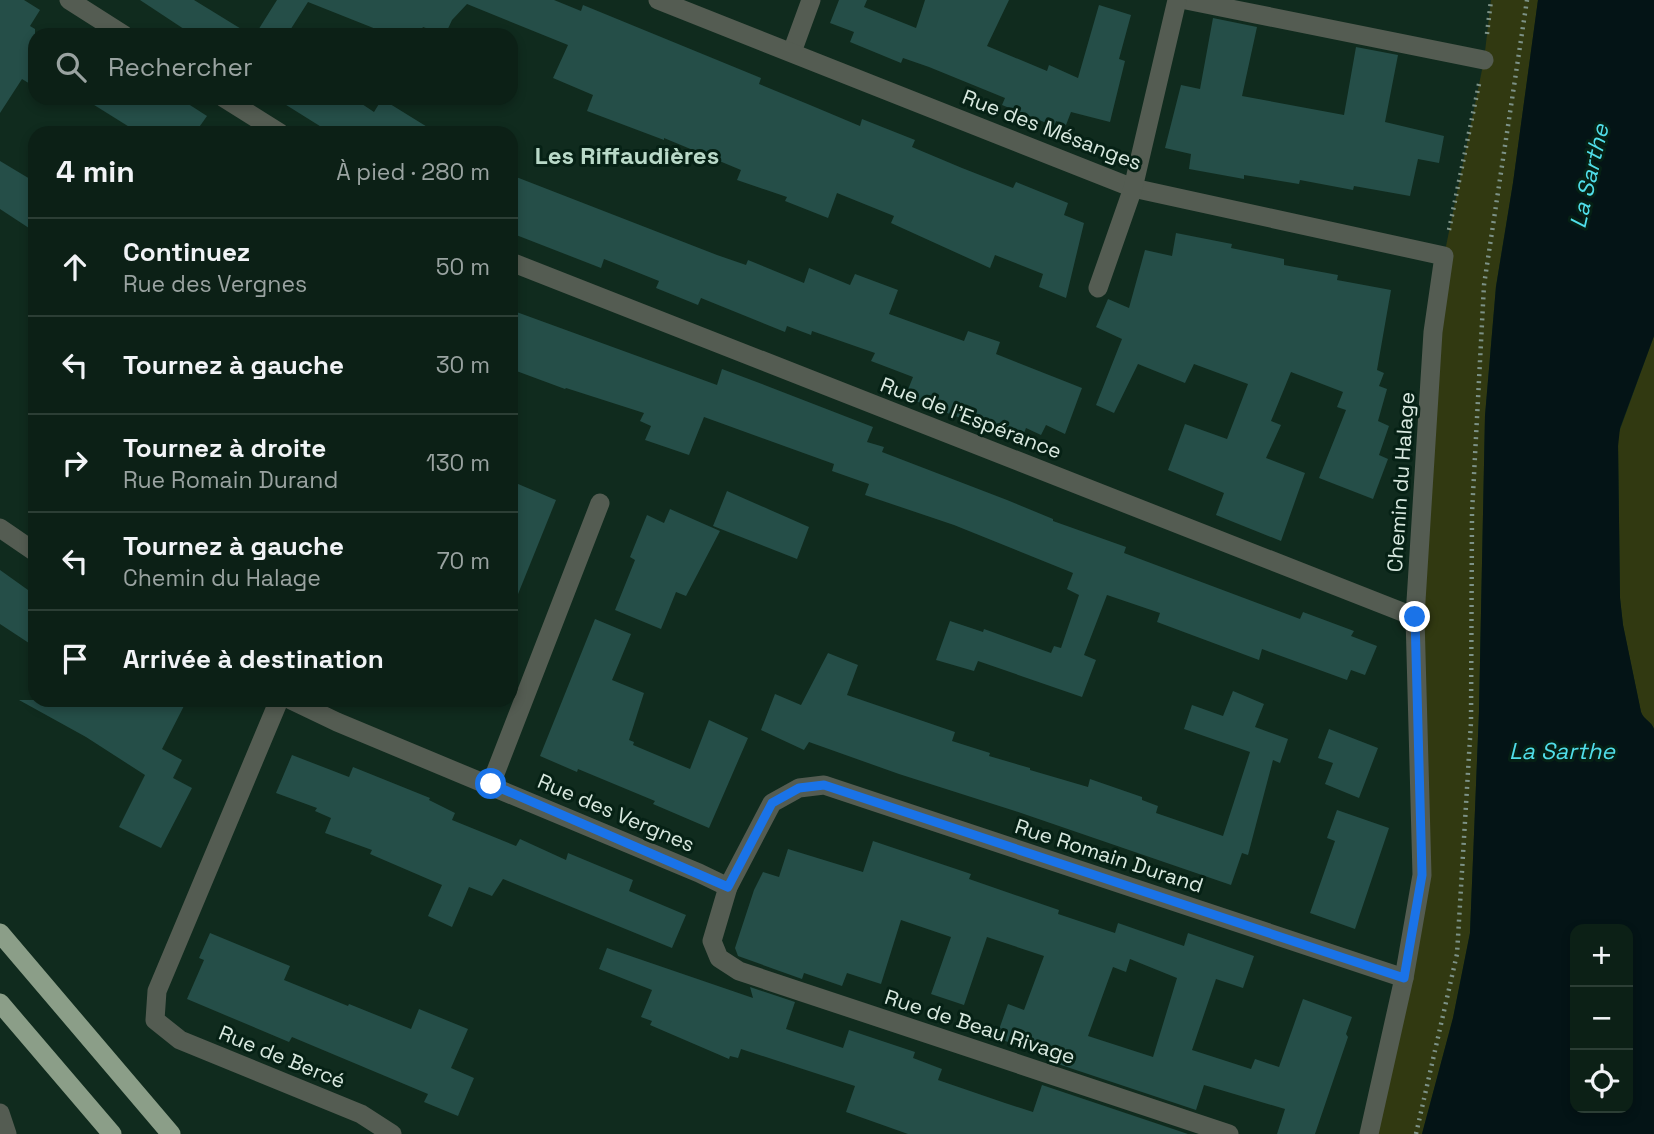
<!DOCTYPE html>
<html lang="fr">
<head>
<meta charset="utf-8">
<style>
	body { margin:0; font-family:"Space Grotesk",sans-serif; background:#15281f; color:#f1f3f6 }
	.controls { position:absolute; right:21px; bottom:21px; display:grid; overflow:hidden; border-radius:14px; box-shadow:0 4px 10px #0003 }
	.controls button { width:63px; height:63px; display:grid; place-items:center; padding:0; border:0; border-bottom:2px solid #2c3e35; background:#0c2016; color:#f1f3f6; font:35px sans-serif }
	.stop { position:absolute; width:21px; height:21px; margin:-16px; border:5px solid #1a73e8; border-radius:50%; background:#fff }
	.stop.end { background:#1a73e8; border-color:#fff; box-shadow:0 2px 7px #0008 }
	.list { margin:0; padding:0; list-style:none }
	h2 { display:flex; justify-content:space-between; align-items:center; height:91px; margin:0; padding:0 28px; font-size:30px }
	h2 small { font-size:23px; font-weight:400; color:#9aa3a1 }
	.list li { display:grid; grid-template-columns:46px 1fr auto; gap:21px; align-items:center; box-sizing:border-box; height:98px; padding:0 28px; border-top:2px solid #2c3e35 }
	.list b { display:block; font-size:26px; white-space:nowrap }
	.list p { margin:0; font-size:23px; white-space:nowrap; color:#9aa3a1 }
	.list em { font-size:23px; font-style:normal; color:#9aa3a1 }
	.icon { flex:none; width:38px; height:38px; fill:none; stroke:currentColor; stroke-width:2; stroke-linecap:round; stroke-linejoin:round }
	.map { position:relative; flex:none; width:1654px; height:1134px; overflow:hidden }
	.search { position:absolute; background:#0c2016; box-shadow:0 4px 10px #0003; left:28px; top:28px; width:490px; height:77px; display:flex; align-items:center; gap:18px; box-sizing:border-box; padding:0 24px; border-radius:21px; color:#9aa3a1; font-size:26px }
	.panel { position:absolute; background:#0c2016; box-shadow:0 4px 10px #0003; left:28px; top:126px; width:490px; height:581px; border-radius:21px }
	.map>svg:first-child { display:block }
	.green { fill:#313911 }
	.water { fill:#041416; fill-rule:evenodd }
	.building { fill:#254e48; fill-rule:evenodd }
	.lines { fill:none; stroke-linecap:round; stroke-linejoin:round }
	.path { stroke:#7d9287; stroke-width:4.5; stroke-dasharray:2 5; stroke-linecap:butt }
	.service { stroke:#545c52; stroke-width:19 }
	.minor { stroke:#545c52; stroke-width:19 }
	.trunk { stroke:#8b9e88; stroke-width:19 }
	.route { stroke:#1a73e8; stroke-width:9 }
	.labels { text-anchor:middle; stroke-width:6; stroke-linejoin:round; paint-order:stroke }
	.street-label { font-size:21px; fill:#d9e9e0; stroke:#062115 }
	.water-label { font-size:23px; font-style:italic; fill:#50dee9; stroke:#062115 }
	.quarter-label { font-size:24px; font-weight:bold; fill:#b9d9c8; stroke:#062115 }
</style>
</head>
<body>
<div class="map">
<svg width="1654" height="1134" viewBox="0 0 1654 1134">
	<rect width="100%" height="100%" fill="#102b1e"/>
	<!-- green -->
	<g class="green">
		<polygon points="1491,0 1538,0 1513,183 1496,286 1485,416 1479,712 1470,933 1453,1018 1422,1134 1369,1134 1422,875 1415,617 1444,256 1484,60"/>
		<path d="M1654 336V729C1651 721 1644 720 1641 712L1623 625 1620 598 1618 435Z"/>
	</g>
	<!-- water -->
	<path class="water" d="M1538 0H1654V336L1620 428 1618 446 1620 598 1623 625 1641 712C1644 720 1651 721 1654 729V1134H1422L1453 1018 1470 933 1479 712 1485 416 1496 287 1513 183ZM1628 929V1108H1575V929Z"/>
	<!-- building -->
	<g class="building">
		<polygon points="0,0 24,0 40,10 30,26 35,29 35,87 22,79 0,113"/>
		<polygon points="140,0 194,0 251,35 193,35"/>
		<polygon points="277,0 554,0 581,11 583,5 761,78 759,84 810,105 860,126 862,119 915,140 912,147 962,168 1013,188 1016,182 1068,203 1064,215 1084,223 1066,298 1039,287 1043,274 995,255 990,268 891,223 894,216 837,193 828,218 785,201 787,197 737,180 741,170 664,138 664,140 587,111 593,95 553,78 568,45 467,4 452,20 445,35 423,27 418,35 391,35 308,2 287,35 255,35"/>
		<polygon points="839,0 867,0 864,7 916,28 925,0 1009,0 987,46 1047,71 1049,65 1078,78 1099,5 1131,15 1119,59 1125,61 1110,122 1071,112 1066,125 1056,121 1054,126 1002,105 1005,98 929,67 903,58 901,63 850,42 854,32 830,23"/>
		<polygon points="1213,18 1257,27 1242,96 1344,115 1356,47 1398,55 1385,122 1444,136 1439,163 1418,159 1410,196 1354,186 1353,190 1300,180 1299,184 1244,175 1244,179 1189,169 1191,154 1165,148 1181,85 1200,89"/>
		<polygon points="83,98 179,98 207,116 195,133 139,133"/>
		<polygon points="275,98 353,98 374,112 382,99 437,133 331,133"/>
		<polygon points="0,161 35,182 35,232 0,209"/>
		<polygon points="511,175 717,255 746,265 748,260 804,283 809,268 850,285 855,274 898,290 889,314 964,341 968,331 1000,342 996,354 1082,388 1065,434 1046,425 1041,435 1026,428 1021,441 905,397 913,377 871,361 875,353 812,331 811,335 787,326 785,332 701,298 698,305 656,288 659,281 604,259 601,268 511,233"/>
		<polygon points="1176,233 1232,244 1231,248 1284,259 1284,265 1338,275 1337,280 1391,290 1377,370 1384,373 1379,386 1387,389 1378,421 1389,426 1379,455 1388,459 1373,499 1319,478 1346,410 1337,407 1343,392 1291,372 1271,421 1281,425 1266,458 1305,473 1281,541 1216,515 1224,493 1168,470 1185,424 1227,439 1248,384 1194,364 1185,383 1138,364 1114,413 1096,405 1122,339 1096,327 1108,299 1129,308 1145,250 1172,256"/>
		<polygon points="511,310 717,385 722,369 767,386 873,427 867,442 884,447 882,452 1007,500 1053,519 1053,521 1126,547 1124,553 1300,619 1303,612 1354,631 1351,636 1377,646 1365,675 1351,670 1347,680 1262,649 1259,660 1157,622 1160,613 1107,595 1084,655 1096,660 1082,697 978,661 974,671 936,660 950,621 983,632 984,629 1051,653 1054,646 1061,648 1079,595 1067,589 1073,573 954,525 865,495 869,484 832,471 834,464 704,417 689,455 645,440 651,426 640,421 644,413 566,388 565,389 511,369"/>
		<polygon points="511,481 556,500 512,609 511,609"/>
		<polygon points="727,491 809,527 797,559 713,526"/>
		<polygon points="670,509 720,531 686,596 676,592 661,629 615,610 635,560 630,557 647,515 664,523"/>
		<polygon points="0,570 35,595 35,647 0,624"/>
		<polygon points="595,619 631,634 612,680 644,693 629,740 634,742 633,745 690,769 709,720 748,738 709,828 653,804 655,801 578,769 577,772 540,756"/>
		<polygon points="828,653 858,665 847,695 955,732 952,741 990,753 989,756 1030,768 1030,770 1088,787 1090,779 1142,797 1142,800 1158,806 1156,813 1223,836 1250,752 1184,729 1192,705 1223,716 1233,691 1264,704 1255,727 1288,739 1280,763 1273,760 1248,855 1242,853 1231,885 1015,811 899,774 809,742 804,750 761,730 775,694 801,705"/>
		<polygon points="19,700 187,700 162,749 182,760 173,778 192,788 161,848 119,827 145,775 86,737"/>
		<polygon points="1329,729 1378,748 1359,798 1325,784 1333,763 1318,758"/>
		<polygon points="292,755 349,777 353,767 430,798 429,800 455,813 452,820 516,846 520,839 566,860 568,853 633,880 629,891 686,915 672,948 503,879 492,896 469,887 452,927 428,916 442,885 370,854 372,850 325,833 331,818 315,811 317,808 276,793"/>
		<polygon points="1337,810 1389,828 1355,929 1310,913 1335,841 1327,838"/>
		<path d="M873 841 971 874 969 879 1059 910 1058 914 1115 933 1118 923 1184 946 1188 933 1254 956 1243 988 1216 979 1192 1050 1251 1069 1255 1059 1279 1067 1303 999 1352 1017 1346 1034 1348 1037 1315 1134H1277L1285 1109 1204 1085 1196 1110 1049 1061 1050 1056 996 1038 1008 1004 1024 1010 1044 956 987 937 964 1005 931 994 951 937 901 920 881 984 847 973 842 986 804 973 802 979 738 956 735 948 754 890 763 872 779 877 788 849 863 872ZM1130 959 1177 978 1153 1057 1088 1036 1113 967 1126 972Z"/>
		<polygon points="210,933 290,966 284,980 348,1006 349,1004 411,1029 419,1009 468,1029 451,1068 474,1078 458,1116 424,1102 428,1094 292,1037 289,1042 187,999 204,960 199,958"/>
		<polygon points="607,948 753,998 750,987 795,1002 786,1029 843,1048 849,1030 915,1052 913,1058 942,1069 938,1080 1005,1103 1033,1112 1042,1085 1188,1134 908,1134 846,1112 855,1086 741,1049 738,1058 730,1056 729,1059 650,1025 652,1021 641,1017 652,990 599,969"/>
	</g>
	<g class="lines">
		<!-- path -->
		<g class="path">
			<polyline points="1487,34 1491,0"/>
			<polyline points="1449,230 1479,84"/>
			<polyline points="1416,1134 1457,954 1471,722 1472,513 1484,285 1527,0"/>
		</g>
		<!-- service -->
		<g class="service">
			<polyline points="1186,0 1484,60"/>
			<polyline points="792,52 811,0"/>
		</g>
		<!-- minor -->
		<g class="minor">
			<polyline points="69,0 124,35"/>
			<polyline points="658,0 1133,188 1444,256 1433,332 1415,617 1422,875 1404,978 1369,1134"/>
			<polyline points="224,98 280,133"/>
			<polyline points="511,262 1415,617"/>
			<polyline points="1098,288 1133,188 1177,0"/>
			<polyline points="0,528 35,552"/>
			<polyline points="279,700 157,991 155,1020 180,1040 361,1114 392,1134"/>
			<polyline points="291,700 337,722 699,873 728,887"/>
			<polyline points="491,784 600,503"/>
			<polyline points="0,1113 7,1134"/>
			<polyline points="1229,1134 739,971 719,958 712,941 728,887 772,803 799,788 824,785 1404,978"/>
		</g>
		<!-- trunk -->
		<g class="trunk">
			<polyline points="0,933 171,1134"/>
			<polyline points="0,1003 112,1134"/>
		</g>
	</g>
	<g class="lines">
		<!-- route -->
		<polyline class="route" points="491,784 728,887 772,803 799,788 824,785 1404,978 1422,875 1415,617"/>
	</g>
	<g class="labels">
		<!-- street labels -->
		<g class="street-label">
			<text transform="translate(1052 130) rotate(21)" y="7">Rue des Mésanges</text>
			<text transform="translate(971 418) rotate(21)" y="7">Rue de l'Espérance</text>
			<text transform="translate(1401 482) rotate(-86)" y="7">Chemin du Halage</text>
			<text transform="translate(616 813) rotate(23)" y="7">Rue des Vergnes</text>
			<text transform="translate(1109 856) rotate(18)" y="7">Rue Romain Durand</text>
			<text transform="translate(980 1027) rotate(18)" y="7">Rue de Beau Rivage</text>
			<text transform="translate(282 1057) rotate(22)" y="7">Rue de Bercé</text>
		</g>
		<!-- water labels -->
		<g class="water-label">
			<text transform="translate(1589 176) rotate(-77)" y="8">La Sarthe</text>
			<text x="1562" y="759">La Sarthe</text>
		</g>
		<!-- quarter labels -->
		<g class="quarter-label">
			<text x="627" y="164">Les Riffaudières</text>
		</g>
	</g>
</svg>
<div class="controls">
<button>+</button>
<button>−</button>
<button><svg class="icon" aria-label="locate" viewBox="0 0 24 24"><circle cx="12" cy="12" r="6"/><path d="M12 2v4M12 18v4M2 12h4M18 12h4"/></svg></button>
</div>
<div class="stop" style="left:491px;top:784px"></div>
<div class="stop end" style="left:1415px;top:617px"></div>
<div class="search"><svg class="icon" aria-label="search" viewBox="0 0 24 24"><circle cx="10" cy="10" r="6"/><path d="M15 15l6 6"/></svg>Rechercher</div>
<section class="panel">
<h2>4 min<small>À pied · 280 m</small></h2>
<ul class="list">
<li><svg class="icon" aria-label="ahead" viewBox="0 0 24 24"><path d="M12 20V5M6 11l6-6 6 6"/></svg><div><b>Continuez</b><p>Rue des Vergnes</p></div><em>50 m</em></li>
<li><svg class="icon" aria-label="left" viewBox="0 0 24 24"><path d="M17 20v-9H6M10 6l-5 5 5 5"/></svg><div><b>Tournez à gauche</b></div><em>30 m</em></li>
<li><svg class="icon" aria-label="right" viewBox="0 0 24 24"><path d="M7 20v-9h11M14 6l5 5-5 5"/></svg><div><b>Tournez à droite</b><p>Rue Romain Durand</p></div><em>130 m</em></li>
<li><svg class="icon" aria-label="left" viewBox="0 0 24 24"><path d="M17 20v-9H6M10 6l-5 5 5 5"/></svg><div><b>Tournez à gauche</b><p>Chemin du Halage</p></div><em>70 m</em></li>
<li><svg class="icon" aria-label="arrive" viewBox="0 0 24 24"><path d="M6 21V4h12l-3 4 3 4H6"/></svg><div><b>Arrivée à destination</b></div></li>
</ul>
</section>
</div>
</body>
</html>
